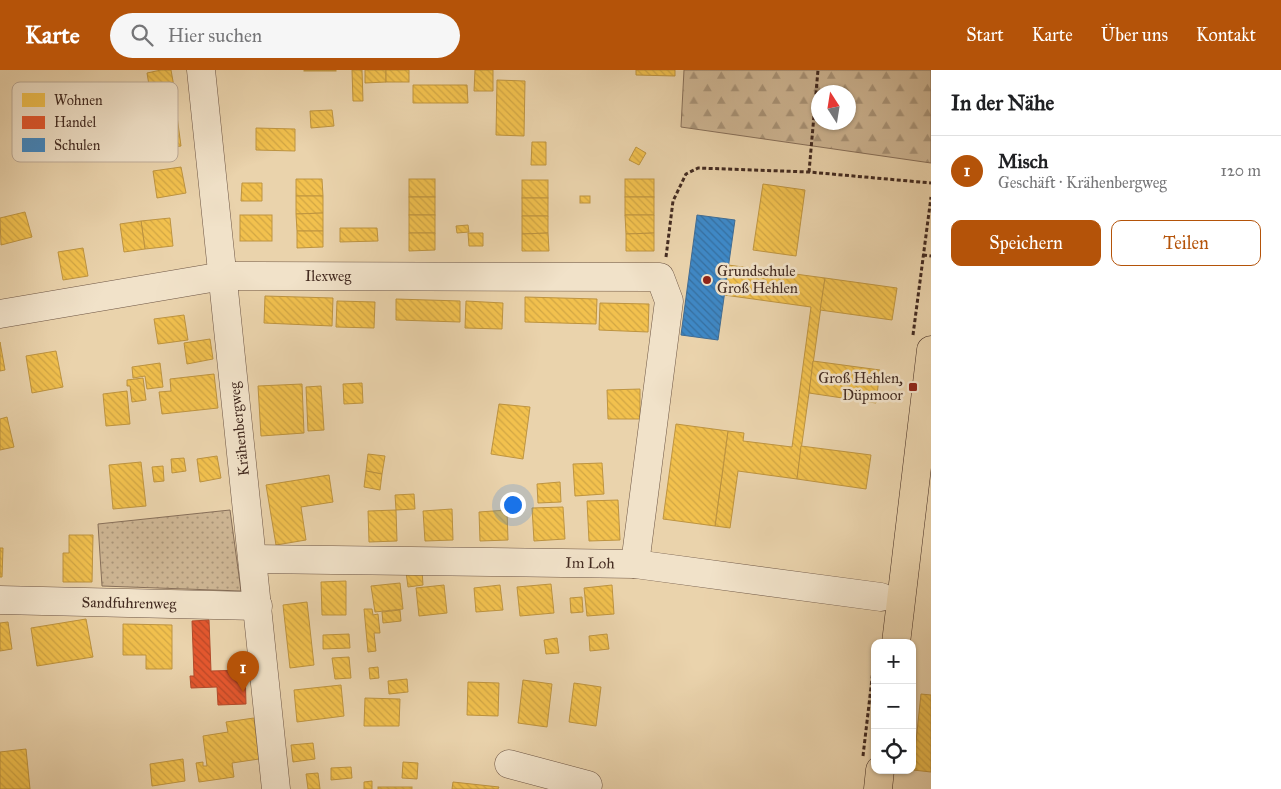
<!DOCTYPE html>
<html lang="de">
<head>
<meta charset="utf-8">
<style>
	body { margin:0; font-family:"IM FELL Great Primer",serif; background:#f6f6f6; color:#202124 }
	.controls { position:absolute; right:15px; bottom:15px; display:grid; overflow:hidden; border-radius:10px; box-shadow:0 1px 4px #0004 }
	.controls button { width:45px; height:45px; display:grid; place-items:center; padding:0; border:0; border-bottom:1px solid #e0e0e0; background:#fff; color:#202124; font:25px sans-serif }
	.compass { position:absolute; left:811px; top:15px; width:45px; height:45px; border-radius:50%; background:#fff; box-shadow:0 1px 4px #0004; rotate:348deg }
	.you { position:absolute; left:512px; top:434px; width:18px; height:18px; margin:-12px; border:4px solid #fff; border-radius:50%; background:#1a73e8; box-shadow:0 0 0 8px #1a73e833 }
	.badge { display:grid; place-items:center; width:32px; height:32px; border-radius:50%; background:#b45309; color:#fff; font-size:16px; font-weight:700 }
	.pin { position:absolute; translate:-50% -41px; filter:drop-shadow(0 1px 2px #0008) }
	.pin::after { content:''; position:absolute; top:26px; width:18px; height:15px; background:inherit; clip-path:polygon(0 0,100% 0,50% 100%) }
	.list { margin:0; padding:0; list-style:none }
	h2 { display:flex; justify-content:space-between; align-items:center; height:65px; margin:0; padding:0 20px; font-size:21px }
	h2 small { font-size:16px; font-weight:400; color:#757577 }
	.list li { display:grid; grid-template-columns:32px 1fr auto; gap:15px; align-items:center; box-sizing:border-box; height:70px; padding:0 20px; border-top:1px solid #e0e0e0 }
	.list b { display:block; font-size:19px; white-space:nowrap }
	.list p { margin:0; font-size:16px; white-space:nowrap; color:#757577 }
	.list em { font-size:16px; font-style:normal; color:#757577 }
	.actions { display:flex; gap:10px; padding:15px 20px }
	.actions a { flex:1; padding:11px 0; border:1px solid #b45309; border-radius:10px; text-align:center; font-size:18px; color:#b45309 }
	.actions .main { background:#b45309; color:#fff }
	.icon { flex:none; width:28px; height:28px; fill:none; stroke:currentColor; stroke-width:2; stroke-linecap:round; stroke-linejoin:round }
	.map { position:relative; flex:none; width:931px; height:719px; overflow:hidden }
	header { display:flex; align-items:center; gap:30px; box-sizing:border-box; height:70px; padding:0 25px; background:#b45309; color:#fff }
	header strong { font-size:24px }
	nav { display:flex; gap:28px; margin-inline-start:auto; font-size:18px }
	.search { width:350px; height:45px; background:#f6f6f6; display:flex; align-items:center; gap:12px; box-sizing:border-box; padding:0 18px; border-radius:28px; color:#757577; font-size:19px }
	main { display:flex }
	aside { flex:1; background:#fff }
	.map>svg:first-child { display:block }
	.forest { fill:url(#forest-firs); stroke:#88705a; fill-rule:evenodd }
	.park { fill:url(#park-dots); stroke:#88705a }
	.homes { fill:url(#homes-back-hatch); stroke:#be9440 }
	.shops { fill:url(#shops-back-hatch); stroke:#b44a2a }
	.schools { fill:url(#schools-back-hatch); stroke:#406c94 }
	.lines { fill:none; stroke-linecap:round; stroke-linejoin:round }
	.minor-casing { stroke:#6d5544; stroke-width:29 }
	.major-casing { stroke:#432b21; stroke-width:29 }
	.path { stroke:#432b21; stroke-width:3; stroke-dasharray:4 2.5; stroke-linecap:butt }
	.minor { stroke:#f1e2c9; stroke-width:28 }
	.major { stroke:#ead3ac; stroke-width:28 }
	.poi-dot { fill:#8f2418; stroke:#f1e2c9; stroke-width:2 }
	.labels { text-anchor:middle; stroke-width:5; stroke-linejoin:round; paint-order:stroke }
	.poi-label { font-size:15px; fill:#432b21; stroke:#f1e2c9; text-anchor:start }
	.street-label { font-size:15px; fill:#432b21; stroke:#f1e2c9 }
	.key { fill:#f1e2c9; stroke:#bdab97; stroke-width:1 }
	.key-label { font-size:14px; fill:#432b21 }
</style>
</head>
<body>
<header>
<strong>Karte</strong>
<div class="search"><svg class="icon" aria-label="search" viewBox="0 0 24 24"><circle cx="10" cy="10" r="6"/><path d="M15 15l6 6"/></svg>Hier suchen</div>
<nav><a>Start</a><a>Karte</a><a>Über uns</a><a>Kontakt</a></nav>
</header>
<main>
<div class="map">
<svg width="931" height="719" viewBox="0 0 931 719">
	<defs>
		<pattern id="forest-firs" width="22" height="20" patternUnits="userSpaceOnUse" patternTransform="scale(1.25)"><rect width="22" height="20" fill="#ceb694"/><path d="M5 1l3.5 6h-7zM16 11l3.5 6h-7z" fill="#a99478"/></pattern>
		<pattern id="park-dots" width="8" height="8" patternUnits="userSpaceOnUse" patternTransform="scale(1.25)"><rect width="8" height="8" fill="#ceb694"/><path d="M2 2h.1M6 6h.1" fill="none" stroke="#a99478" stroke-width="1.8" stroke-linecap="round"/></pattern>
		<pattern id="homes-back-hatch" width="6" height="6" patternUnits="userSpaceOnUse" patternTransform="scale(1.25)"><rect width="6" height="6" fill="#f2c14e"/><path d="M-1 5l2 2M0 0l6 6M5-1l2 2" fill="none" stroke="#d1a644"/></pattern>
		<pattern id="shops-back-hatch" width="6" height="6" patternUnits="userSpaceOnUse" patternTransform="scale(1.25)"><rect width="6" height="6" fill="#e4572e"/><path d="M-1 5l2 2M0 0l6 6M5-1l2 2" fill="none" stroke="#ba4827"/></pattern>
		<pattern id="schools-back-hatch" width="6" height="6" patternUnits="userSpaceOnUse" patternTransform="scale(1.25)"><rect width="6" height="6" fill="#3f88c5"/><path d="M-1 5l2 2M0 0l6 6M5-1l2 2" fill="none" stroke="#366fa0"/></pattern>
	</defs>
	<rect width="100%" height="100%" fill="#ead3ac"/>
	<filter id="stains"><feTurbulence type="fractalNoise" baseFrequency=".004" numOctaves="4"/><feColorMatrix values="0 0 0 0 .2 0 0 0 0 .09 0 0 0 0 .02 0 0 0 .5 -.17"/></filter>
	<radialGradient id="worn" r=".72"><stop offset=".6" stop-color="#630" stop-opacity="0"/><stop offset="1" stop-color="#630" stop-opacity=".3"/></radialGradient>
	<!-- forest -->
	<path class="forest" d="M684 0H931V93L681 57ZM818 22H848V52H818Z"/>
	<!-- park -->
	<polygon class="park" points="230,440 241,521 102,516 98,454"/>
	<!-- homes -->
	<g class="homes">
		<polygon points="161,0 171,0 176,28 152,33 147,3"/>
		<rect x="304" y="0" width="32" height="1"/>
		<polygon points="352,0 362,0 363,31 353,31"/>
		<polygon points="365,0 386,0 386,12 365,13"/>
		<rect x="386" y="0" width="23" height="12"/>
		<polygon points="475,0 493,0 493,21 474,21"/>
		<polygon points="636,0 675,0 675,6 636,5"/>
		<polygon points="497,10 525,11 524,66 496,65"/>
		<polygon points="413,15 467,15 468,33 413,33"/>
		<polygon points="332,40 334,56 311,58 310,41"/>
		<polygon points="177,46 181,76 151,80 147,50"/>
		<polygon points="256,58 295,59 295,81 256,80"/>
		<polygon points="532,72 546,72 546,95 531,95"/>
		<polygon points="636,77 646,83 639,95 629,90"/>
		<polygon points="181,97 186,123 157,128 153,101"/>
		<polygon points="296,109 322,109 323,126 296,126"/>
		<rect x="409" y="109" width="26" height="18"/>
		<rect x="625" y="109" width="29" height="18"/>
		<rect x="522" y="110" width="26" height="18"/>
		<polygon points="242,113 262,113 262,131 241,131"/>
		<polygon points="763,114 805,120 796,186 753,180"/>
		<polygon points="296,126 323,126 323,143 296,144"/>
		<rect x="580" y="126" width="10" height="7"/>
		<rect x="409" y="127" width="26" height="18"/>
		<rect x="625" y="127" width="29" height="18"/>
		<rect x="522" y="128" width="26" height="18"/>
		<polygon points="25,142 32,167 1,175 0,148"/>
		<polygon points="323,143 323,161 297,161 296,144"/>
		<rect x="240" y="145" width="32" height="26"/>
		<rect x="409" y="145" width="26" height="18"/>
		<polygon points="625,145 654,145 654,163 626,164"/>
		<polygon points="522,146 548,146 548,163 522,164"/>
		<polygon points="170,148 173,176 145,179 141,151"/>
		<polygon points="141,151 145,179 124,182 120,154"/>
		<polygon points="468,155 469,162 457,163 456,156"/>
		<polygon points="340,158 377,158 378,171 340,172"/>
		<polygon points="297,161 323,161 323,177 297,178"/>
		<polygon points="409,163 435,163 435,180 409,181"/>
		<polygon points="468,163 483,163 483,176 469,176"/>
		<polygon points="548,163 549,181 522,181 522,164"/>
		<polygon points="654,163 654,181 626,181 626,164"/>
		<polygon points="83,178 88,206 63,210 58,182"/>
		<polygon points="728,195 825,208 797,409 738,401 730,458 715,456 728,361 744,363 743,371 792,377 811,237 724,225"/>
		<polygon points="825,208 897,218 892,250 820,240"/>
		<polygon points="265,226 333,228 332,256 264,253"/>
		<polygon points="525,227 597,229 596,254 525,252"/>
		<polygon points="396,229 460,231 460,252 396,250"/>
		<polygon points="337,231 375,232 374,258 336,257"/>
		<polygon points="466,231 503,233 502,259 465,258"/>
		<polygon points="600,233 649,234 648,262 599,260"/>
		<polygon points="184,245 188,270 158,274 154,249"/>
		<polygon points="210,269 213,289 187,294 184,273"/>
		<polygon points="0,272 5,300 0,301"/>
		<polygon points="56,281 63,317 32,323 26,286"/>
		<polygon points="813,291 880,300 876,333 809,323"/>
		<polygon points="160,293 163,317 147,319 145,306 133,308 132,297"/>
		<polygon points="214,304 218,338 162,344 159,322 171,321 170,309"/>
		<polygon points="143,308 146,330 132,332 130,316 127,316 127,310"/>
		<polygon points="362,313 363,333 344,334 343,314"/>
		<polygon points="302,314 304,363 261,366 258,316"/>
		<polygon points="321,316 324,360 308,361 306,317"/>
		<polygon points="640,319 640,349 608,349 607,320"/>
		<polygon points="127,321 130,354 106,356 103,324"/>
		<polygon points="499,334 530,337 523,389 491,384"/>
		<polygon points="7,347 14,377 0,380 0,349"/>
		<polygon points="676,354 728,361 715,456 663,449"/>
		<polygon points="801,376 871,385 866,419 797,409"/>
		<polygon points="368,384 385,386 382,404 366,401"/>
		<polygon points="217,386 221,408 200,412 197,389"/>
		<polygon points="184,388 186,401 172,403 171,389"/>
		<polygon points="141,392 146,436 113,439 109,395"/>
		<polygon points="602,393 604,424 575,426 573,394"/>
		<polygon points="163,396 164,411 154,412 152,397"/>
		<polygon points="366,401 382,404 380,420 364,417"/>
		<polygon points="329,405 333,432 301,437 306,470 276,475 266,415"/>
		<polygon points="560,412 561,432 538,433 537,414"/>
		<polygon points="414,424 415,439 396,440 395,425"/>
		<polygon points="618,430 620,470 589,471 587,431"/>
		<polygon points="563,437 565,469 534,471 532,438"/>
		<polygon points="452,439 453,470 425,471 423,441"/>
		<polygon points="396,440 397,471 369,472 368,441"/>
		<polygon points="507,440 508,470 480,471 479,442"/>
		<polygon points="69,465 93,465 92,512 63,512 63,483 69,483"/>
		<polygon points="0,478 3,478 2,507 0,507"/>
		<polygon points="422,500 423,515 408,517 406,502"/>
		<polygon points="346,511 346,545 322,545 321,512"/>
		<polygon points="400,513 403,539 375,542 371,516"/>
		<polygon points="551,514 554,543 520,546 517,517"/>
		<polygon points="444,515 447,543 419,546 416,518"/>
		<polygon points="500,515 503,540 476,542 474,518"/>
		<polygon points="612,515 614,544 587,546 584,518"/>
		<polygon points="582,527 583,542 571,543 570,528"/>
		<polygon points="307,532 314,595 290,598 283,535"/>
		<polygon points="364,539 372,539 373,545 378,544 380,563 374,563 376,581 368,582"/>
		<polygon points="400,540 401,551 383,553 382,542"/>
		<polygon points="86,549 93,587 37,596 31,558"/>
		<polygon points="8,552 12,579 0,581 0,553"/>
		<polygon points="123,554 172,555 172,599 146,599 146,585 123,585"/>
		<polygon points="349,564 350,578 323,579 323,565"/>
		<polygon points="607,564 609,579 590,581 589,566"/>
		<polygon points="557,568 559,583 546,584 544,570"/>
		<polygon points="349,587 351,608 335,609 332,588"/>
		<polygon points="378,597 379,608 370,609 369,598"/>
		<polygon points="407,609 408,622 389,624 388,611"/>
		<polygon points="523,610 552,614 547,657 518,653"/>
		<polygon points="468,612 499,613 498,646 467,645"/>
		<polygon points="574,613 601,617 596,656 569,652"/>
		<polygon points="341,615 344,646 297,652 294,620"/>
		<polygon points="921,624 931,625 931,702 913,700"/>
		<polygon points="365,628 400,629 399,656 364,656"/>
		<polygon points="254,648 259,689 232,693 234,707 199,712 196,693 203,692 203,696 207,696 203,666 228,662 226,652"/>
		<polygon points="313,673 315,689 293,692 291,675"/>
		<polygon points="26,679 30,719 0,719 0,682"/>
		<polygon points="183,689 185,711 152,716 150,694"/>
		<polygon points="403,692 418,693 417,709 402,708"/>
		<polygon points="351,697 352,708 331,710 331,698"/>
		<polygon points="318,703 320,719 308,719 306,704"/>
		<polygon points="372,711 372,719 364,719 364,712"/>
		<polygon points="453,712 499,717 498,719 452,719"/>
		<rect x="378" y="717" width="34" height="2"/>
	</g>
	<!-- shops -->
	<polygon class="shops" points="209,550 211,601 245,600 246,634 218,635 217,617 191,618 190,606 194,606 192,551"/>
	<!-- schools -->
	<polygon class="schools" points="697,145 735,150 718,270 681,265"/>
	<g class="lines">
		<!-- minor casing -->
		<g class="minor-casing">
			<g id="minor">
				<polyline points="201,0 276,719"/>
				<polyline points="0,244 223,206 660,207 669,231 635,494"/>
				<polyline points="253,489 635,494 881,527"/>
				<polyline points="0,530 258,536"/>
				<polyline points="509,694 588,715"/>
			</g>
		</g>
		<!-- major casing -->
		<g class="major-casing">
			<g id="major">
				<polyline points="896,573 931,280"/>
				<polyline points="878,719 880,700"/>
			</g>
		</g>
		<!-- path -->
		<g class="path">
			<polyline points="809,102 818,0"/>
			<polyline points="923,185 931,186"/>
			<polyline points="666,187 673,131 686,104 698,98 809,102 931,113"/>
			<polyline points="913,265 931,127"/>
			<polyline points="863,686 875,583"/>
		</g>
		<!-- minor -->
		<use href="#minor" class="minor"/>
		<!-- major -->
		<use href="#major" class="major"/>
	</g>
	<!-- markers -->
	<g class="poi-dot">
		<circle cx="707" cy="210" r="5"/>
		<rect x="908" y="312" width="10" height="10" rx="2.5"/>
	</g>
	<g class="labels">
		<!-- poi labels -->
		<g class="poi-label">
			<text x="717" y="206">Grundschule<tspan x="717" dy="17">Groß Hehlen</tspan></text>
			<text x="903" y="313" text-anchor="end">Groß Hehlen,<tspan x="903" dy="17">Düpmoor</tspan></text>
		</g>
		<!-- street labels -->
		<g class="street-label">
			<text x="328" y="211">Ilexweg</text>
			<text transform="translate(239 359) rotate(-96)" y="5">Krähenbergweg</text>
			<text transform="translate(590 493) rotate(1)" y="5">Im Loh</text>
			<text transform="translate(129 533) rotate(1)" y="5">Sandfuhrenweg</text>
		</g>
	</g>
	<!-- legend -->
	<rect x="12" y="12" width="166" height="80" rx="8" class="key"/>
	<rect x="22" y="23" width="23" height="14" fill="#f2c14e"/>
	<rect x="22" y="46" width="23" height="13" fill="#e4572e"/>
	<rect x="22" y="68" width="23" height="14" fill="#3f88c5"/>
	<g class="key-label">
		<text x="54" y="35">Wohnen</text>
		<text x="54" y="57">Handel</text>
		<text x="54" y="80">Schulen</text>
	</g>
	<rect width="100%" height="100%" filter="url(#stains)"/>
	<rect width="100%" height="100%" fill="url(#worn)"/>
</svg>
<div class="controls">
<button>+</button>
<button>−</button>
<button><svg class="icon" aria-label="locate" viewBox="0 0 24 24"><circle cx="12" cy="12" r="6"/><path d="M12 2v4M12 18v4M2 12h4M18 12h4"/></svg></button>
</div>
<svg class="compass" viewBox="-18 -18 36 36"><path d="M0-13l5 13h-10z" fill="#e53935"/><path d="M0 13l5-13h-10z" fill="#757577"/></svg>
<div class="you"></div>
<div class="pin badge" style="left:243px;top:622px">1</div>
</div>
<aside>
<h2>In der Nähe<small></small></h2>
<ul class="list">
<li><span class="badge">1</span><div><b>Misch</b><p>Geschäft · Krähenbergweg</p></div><em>120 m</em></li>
</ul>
<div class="actions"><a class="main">Speichern</a><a>Teilen</a></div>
</aside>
</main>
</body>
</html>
